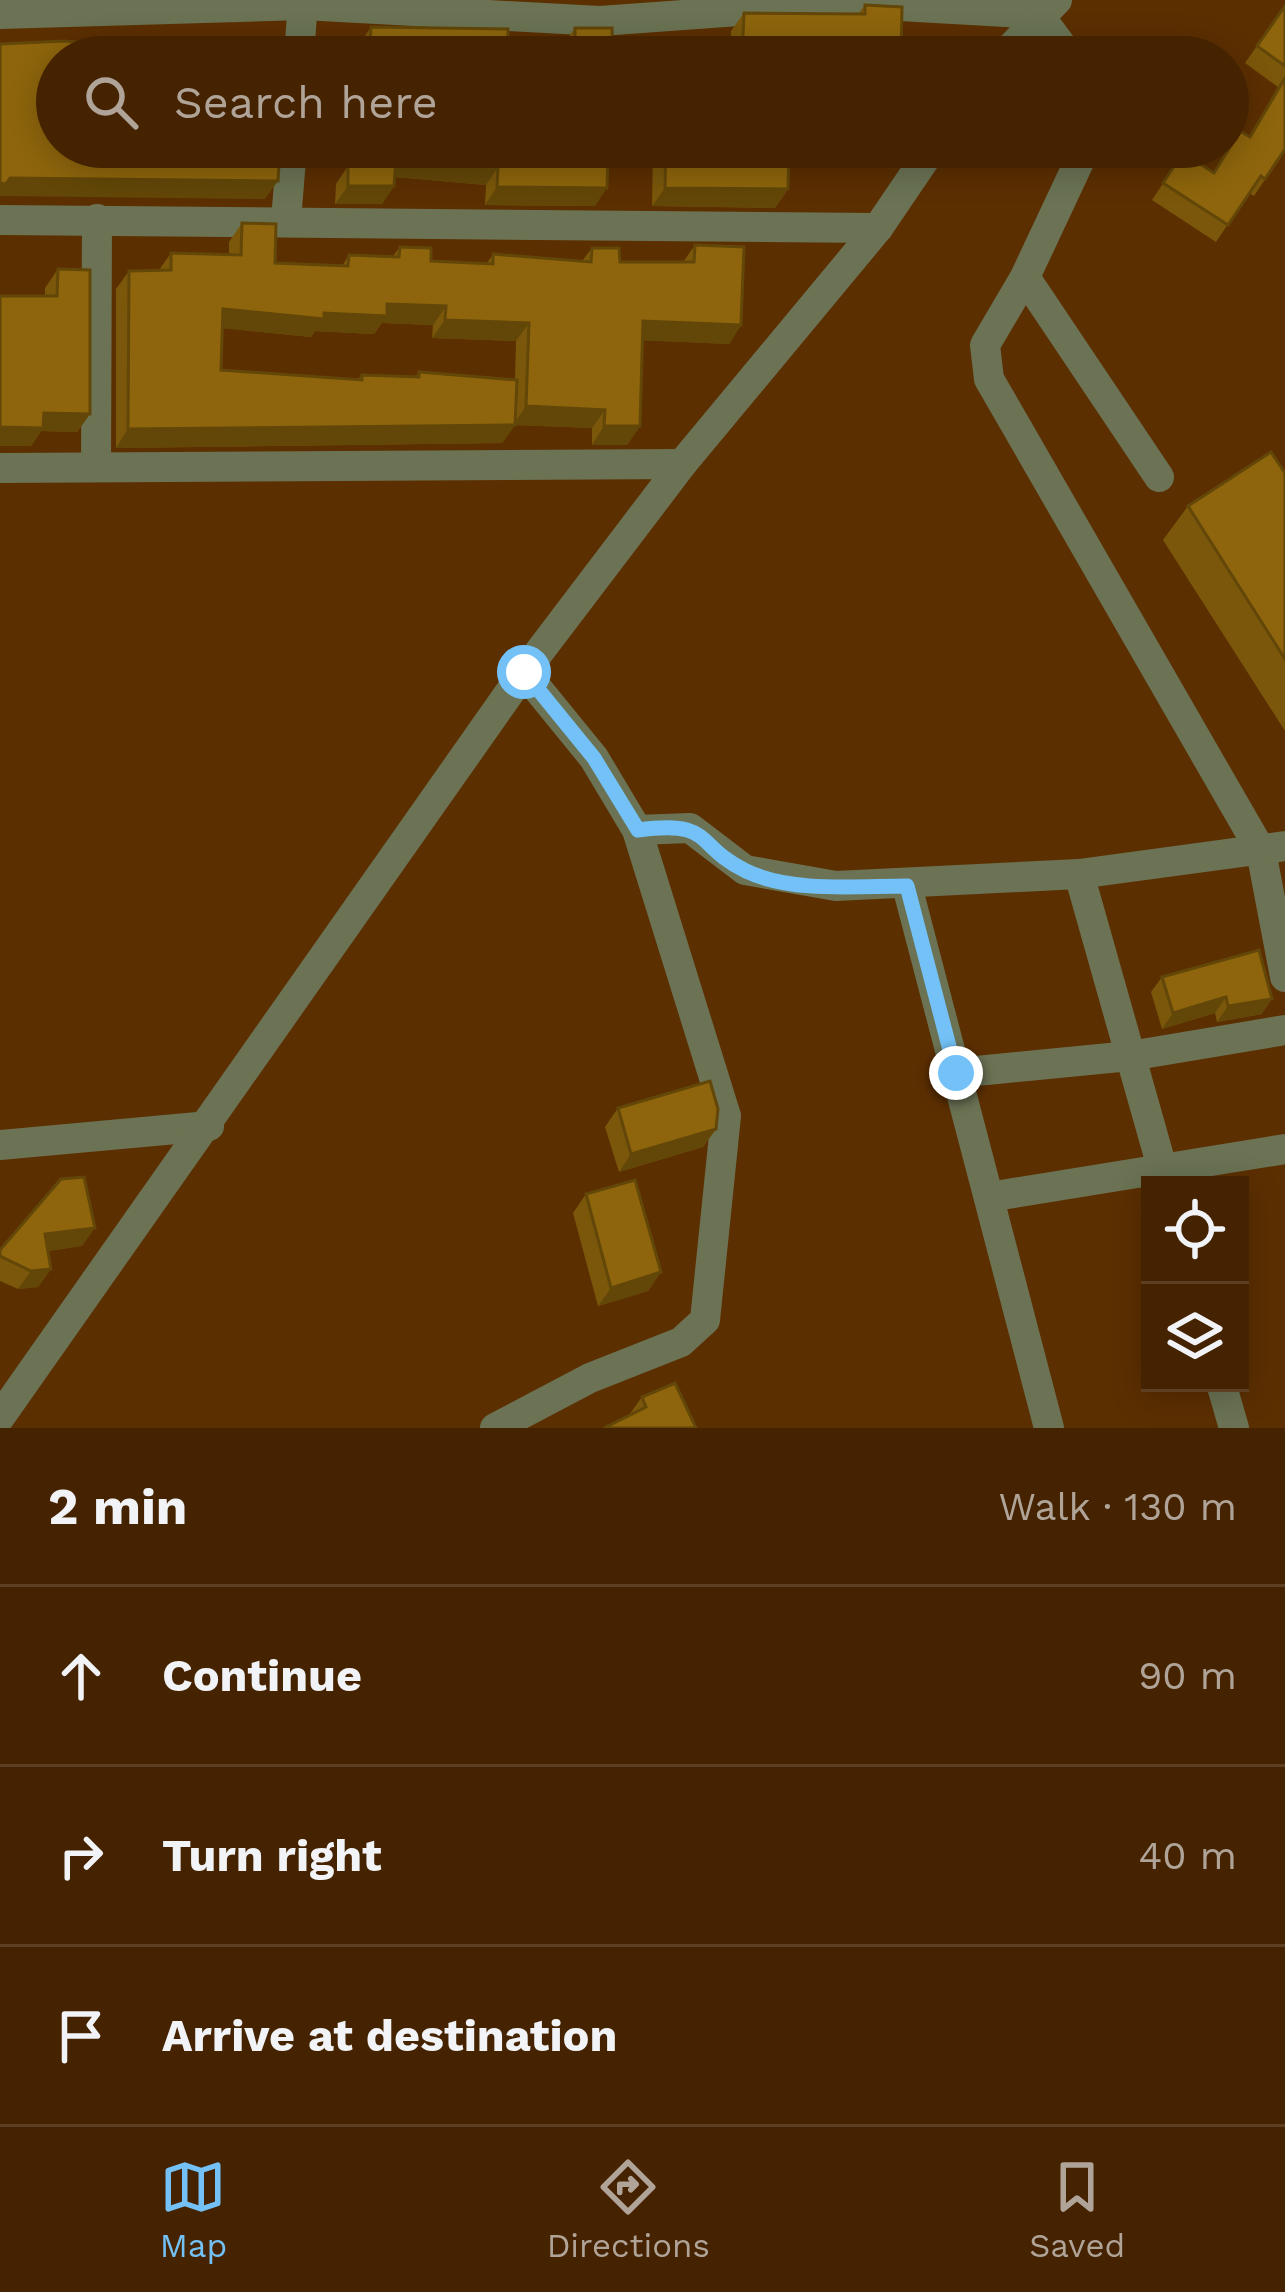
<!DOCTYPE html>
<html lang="en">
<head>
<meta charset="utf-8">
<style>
	body { margin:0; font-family:"Work Sans",sans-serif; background:#4c2b0a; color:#f1f3f6 }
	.controls { position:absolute; right:36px; bottom:36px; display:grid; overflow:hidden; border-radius:0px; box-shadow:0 6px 30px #0003 }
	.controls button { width:108px; height:108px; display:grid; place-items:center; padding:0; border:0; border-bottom:3px solid #5d4022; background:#452300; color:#f1f3f6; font:60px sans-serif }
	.stop { position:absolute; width:36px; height:36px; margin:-27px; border:9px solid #73c1f6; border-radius:50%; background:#fff }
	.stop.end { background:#73c1f6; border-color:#fff; box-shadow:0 3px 12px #0008 }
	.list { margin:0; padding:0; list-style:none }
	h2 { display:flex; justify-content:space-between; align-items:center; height:156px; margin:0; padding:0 48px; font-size:51px }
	h2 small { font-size:39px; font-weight:400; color:#b0a499 }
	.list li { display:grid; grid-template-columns:78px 1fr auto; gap:36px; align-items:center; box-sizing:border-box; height:180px; padding:0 48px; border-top:3px solid #5d4022 }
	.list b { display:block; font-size:45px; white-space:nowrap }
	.list em { font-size:39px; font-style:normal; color:#b0a499 }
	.icon { flex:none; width:66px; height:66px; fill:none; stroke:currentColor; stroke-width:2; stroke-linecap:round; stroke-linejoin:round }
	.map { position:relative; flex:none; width:1285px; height:1428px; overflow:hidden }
	.search { position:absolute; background:#452300; box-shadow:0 6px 30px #0003; left:36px; right:36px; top:36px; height:132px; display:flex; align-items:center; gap:30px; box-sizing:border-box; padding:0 42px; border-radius:66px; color:#b0a499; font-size:45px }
	.sheet { height:696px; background:#452300 }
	nav { display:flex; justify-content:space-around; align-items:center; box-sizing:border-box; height:168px; border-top:3px solid #5d4022; background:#452300; font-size:33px; color:#b0a499 }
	nav a { display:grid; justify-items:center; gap:6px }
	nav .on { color:#73c1f6 }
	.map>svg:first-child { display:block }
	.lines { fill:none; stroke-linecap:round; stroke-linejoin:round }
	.minor { stroke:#6b7354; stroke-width:30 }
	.wall { fill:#7a570a; fill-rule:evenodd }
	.shaded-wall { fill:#634708 }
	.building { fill:#8e650c; stroke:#634708; stroke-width:3 }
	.route { stroke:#73c1f6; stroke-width:15 }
</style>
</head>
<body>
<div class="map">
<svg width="1285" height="1428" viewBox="0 0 1285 1428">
	<rect width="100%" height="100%" fill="#5c2f00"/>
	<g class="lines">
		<!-- minor -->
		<g class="minor">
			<polyline points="0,14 303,5 600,21 848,3 1038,14 1070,57"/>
			<polyline points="299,57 303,0"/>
			<polyline points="1002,57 1057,0"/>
			<polyline points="1086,147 1025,277 1159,477"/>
			<polyline points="0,220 878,228"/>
			<polyline points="286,220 292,147"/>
			<polyline points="1025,277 985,345 989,379 1261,851 1285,977"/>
			<polyline points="96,467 97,219"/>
			<polyline points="0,468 682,464"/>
			<polyline points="637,830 690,828 745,870 836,886 1079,874 1285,846"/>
			<polyline points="1079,874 1167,1185"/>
			<polyline points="907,886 1049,1428"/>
			<polyline points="956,1073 1130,1056 1285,1030"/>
			<polyline points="0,1145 209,1126"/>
			<polyline points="989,1197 1285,1149"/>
			<polyline points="1221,1383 1234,1428"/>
			<polyline points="0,1417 524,672 682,464 878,228 933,147"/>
			<polyline points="495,1428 590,1378 681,1342 705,1320 726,1116 637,830 594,758 524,672"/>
		</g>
	</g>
	<!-- wall -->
	<g class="wall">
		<polygon points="865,5 901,57 730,57 731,31 744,13 858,14"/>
		<polygon points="1285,6 1285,149 1254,196 1249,193 1216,242 1152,200 1183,153 1213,172 1249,136 1278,87 1245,63"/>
		<polygon points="371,27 508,40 567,39 575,28 613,57 358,57 359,45"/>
		<polygon points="350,147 616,147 595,206 485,205 486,185 395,177 394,186 382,204 335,204 336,184 348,166"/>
		<polygon points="653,147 789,147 788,189 775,208 652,206"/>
		<path d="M242 223 275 263 342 266 349 255 392 257 400 247 431 261 487 263 493 254 582 261 592 248 620 262H683L695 245 741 325 729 344 643 340 640 426 627 445H592V428L515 425 502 443 116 448V289L129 271 159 270 171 253 229 255V242ZM382 323 433 325 432 338 516 341 515 379 419 372 415 377 362 375 358 379 221 370 223 328 311 337 315 331 374 334Z"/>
		<polygon points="58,269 90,414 77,432 41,431 31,446 0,446 0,296 45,296 45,288"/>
		<polygon points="1285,473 1285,731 1163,540 1188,506"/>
		<polygon points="1259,950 1262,1014 1217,1022 1215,1013 1162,1029 1151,992 1162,977"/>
		<polygon points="618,1108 716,1129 703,1147 619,1172 605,1127"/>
		<polygon points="586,1194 661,1272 648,1291 598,1306 573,1213"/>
		<polygon points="82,1246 48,1251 51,1269 38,1287 18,1289 0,1281 0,1250"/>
		<polygon points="642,1397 696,1428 629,1415"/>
	</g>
	<!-- shaded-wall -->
	<g class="shaded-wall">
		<polygon points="396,158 498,167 486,185 383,176"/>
		<polygon points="10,178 278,181 265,199 0,196 0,183"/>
		<polygon points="348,186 394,186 382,204 335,204"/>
		<polygon points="497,187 607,188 595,206 485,205"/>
		<polygon points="665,188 788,189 775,208 652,206"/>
		<polygon points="387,304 446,306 433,325 382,323 374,334 315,331 311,337 210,327 223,309 324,313"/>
		<polygon points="445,320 529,323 516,341 432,338"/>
		<polygon points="643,321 741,325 729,344 631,340"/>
		<polygon points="526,406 605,410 592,428 515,425 502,443 116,448 128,429 513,425"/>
		<polygon points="44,413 90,414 77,432 41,431 31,446 0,446 0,427"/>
		<polygon points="604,426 640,426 627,445 592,445"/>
		<polygon points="1226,997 1215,1013 1162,1029 1173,1013"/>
		<polygon points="1272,999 1262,1014 1217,1022 1228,1006"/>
		<polygon points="716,1129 703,1147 619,1172 631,1154"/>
		<polygon points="95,1228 82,1246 33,1253 45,1234"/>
		<polygon points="51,1269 38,1287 18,1289 31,1271"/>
		<polygon points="661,1272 648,1291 598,1306 611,1288"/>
	</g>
	<!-- building -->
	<g class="building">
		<polygon points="865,5 902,7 901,57 742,57 744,13 865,14"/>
		<polygon points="1285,6 1285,66 1257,46"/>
		<polygon points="371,27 508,29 508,40 575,38 575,28 612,28 613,57 369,57"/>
		<polygon points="142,39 179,39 295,48 295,57 57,57 57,147 280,147 278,181 10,178 6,184 0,183 0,44 65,41 142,49"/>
		<polygon points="1285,78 1285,149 1265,179 1261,176 1228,225 1163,183 1183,153 1214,173 1240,131 1250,137"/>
		<polygon points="361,147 616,147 616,156 608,155 607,188 497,187 498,167 396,158 394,186 348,186 348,166 359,166"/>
		<polygon points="666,147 789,147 788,189 665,188"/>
		<polygon points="242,223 276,224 275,263 348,266 349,255 399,257 400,247 431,248 431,261 493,264 493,254 591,262 592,248 619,248 620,262 694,262 695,245 744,247 741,325 643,321 640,426 604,426 605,410 526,406 529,323 445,320 446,306 387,304 387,316 324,313 324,319 223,309 221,370 362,380 362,375 419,377 419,372 517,380 515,425 128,429 129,271 171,270 171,253 241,255"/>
		<polygon points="58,269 90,270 90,414 44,413 43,428 0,427 0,296 57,296"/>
		<polygon points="1271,452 1285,473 1285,659 1188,506"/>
		<polygon points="1259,950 1272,999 1228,1006 1226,997 1173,1013 1162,977"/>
		<polygon points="710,1081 718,1109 716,1129 631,1154 618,1108"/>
		<polygon points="84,1177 95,1228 45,1234 51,1269 31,1271 0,1256 0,1250 61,1179"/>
		<polygon points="635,1180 661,1272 611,1288 586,1194"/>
		<polygon points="675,1383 696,1428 604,1428 646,1407 642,1397"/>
	</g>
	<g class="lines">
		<!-- route -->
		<path class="route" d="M524 672 594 758 638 830C715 820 693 845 746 871 792 893 857 886 907 886L956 1073"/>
	</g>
</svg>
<div class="controls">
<button><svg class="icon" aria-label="locate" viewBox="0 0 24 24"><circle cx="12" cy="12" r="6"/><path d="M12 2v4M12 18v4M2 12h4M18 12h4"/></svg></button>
<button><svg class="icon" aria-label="layers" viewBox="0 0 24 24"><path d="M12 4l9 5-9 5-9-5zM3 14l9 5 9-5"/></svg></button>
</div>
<div class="stop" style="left:524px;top:672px"></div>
<div class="stop end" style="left:956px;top:1073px"></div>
<div class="search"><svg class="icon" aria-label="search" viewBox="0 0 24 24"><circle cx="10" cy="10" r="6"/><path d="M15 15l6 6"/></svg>Search here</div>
</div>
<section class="sheet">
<h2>2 min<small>Walk · 130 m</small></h2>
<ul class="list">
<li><svg class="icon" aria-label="ahead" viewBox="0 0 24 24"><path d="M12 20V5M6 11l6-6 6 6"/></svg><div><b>Continue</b></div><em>90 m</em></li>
<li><svg class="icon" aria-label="right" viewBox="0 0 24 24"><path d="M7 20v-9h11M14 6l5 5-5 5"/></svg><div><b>Turn right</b></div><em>40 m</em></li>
<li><svg class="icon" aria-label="arrive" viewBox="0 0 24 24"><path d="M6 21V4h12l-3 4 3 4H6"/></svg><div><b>Arrive at destination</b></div></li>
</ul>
</section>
<nav>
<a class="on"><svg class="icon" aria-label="map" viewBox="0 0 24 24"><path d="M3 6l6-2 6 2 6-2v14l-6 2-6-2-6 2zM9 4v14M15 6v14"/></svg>Map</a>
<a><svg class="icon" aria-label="directions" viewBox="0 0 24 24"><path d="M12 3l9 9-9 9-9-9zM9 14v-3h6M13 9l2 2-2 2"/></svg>Directions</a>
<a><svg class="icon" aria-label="saved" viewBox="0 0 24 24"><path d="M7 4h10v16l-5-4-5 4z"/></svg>Saved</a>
</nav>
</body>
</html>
